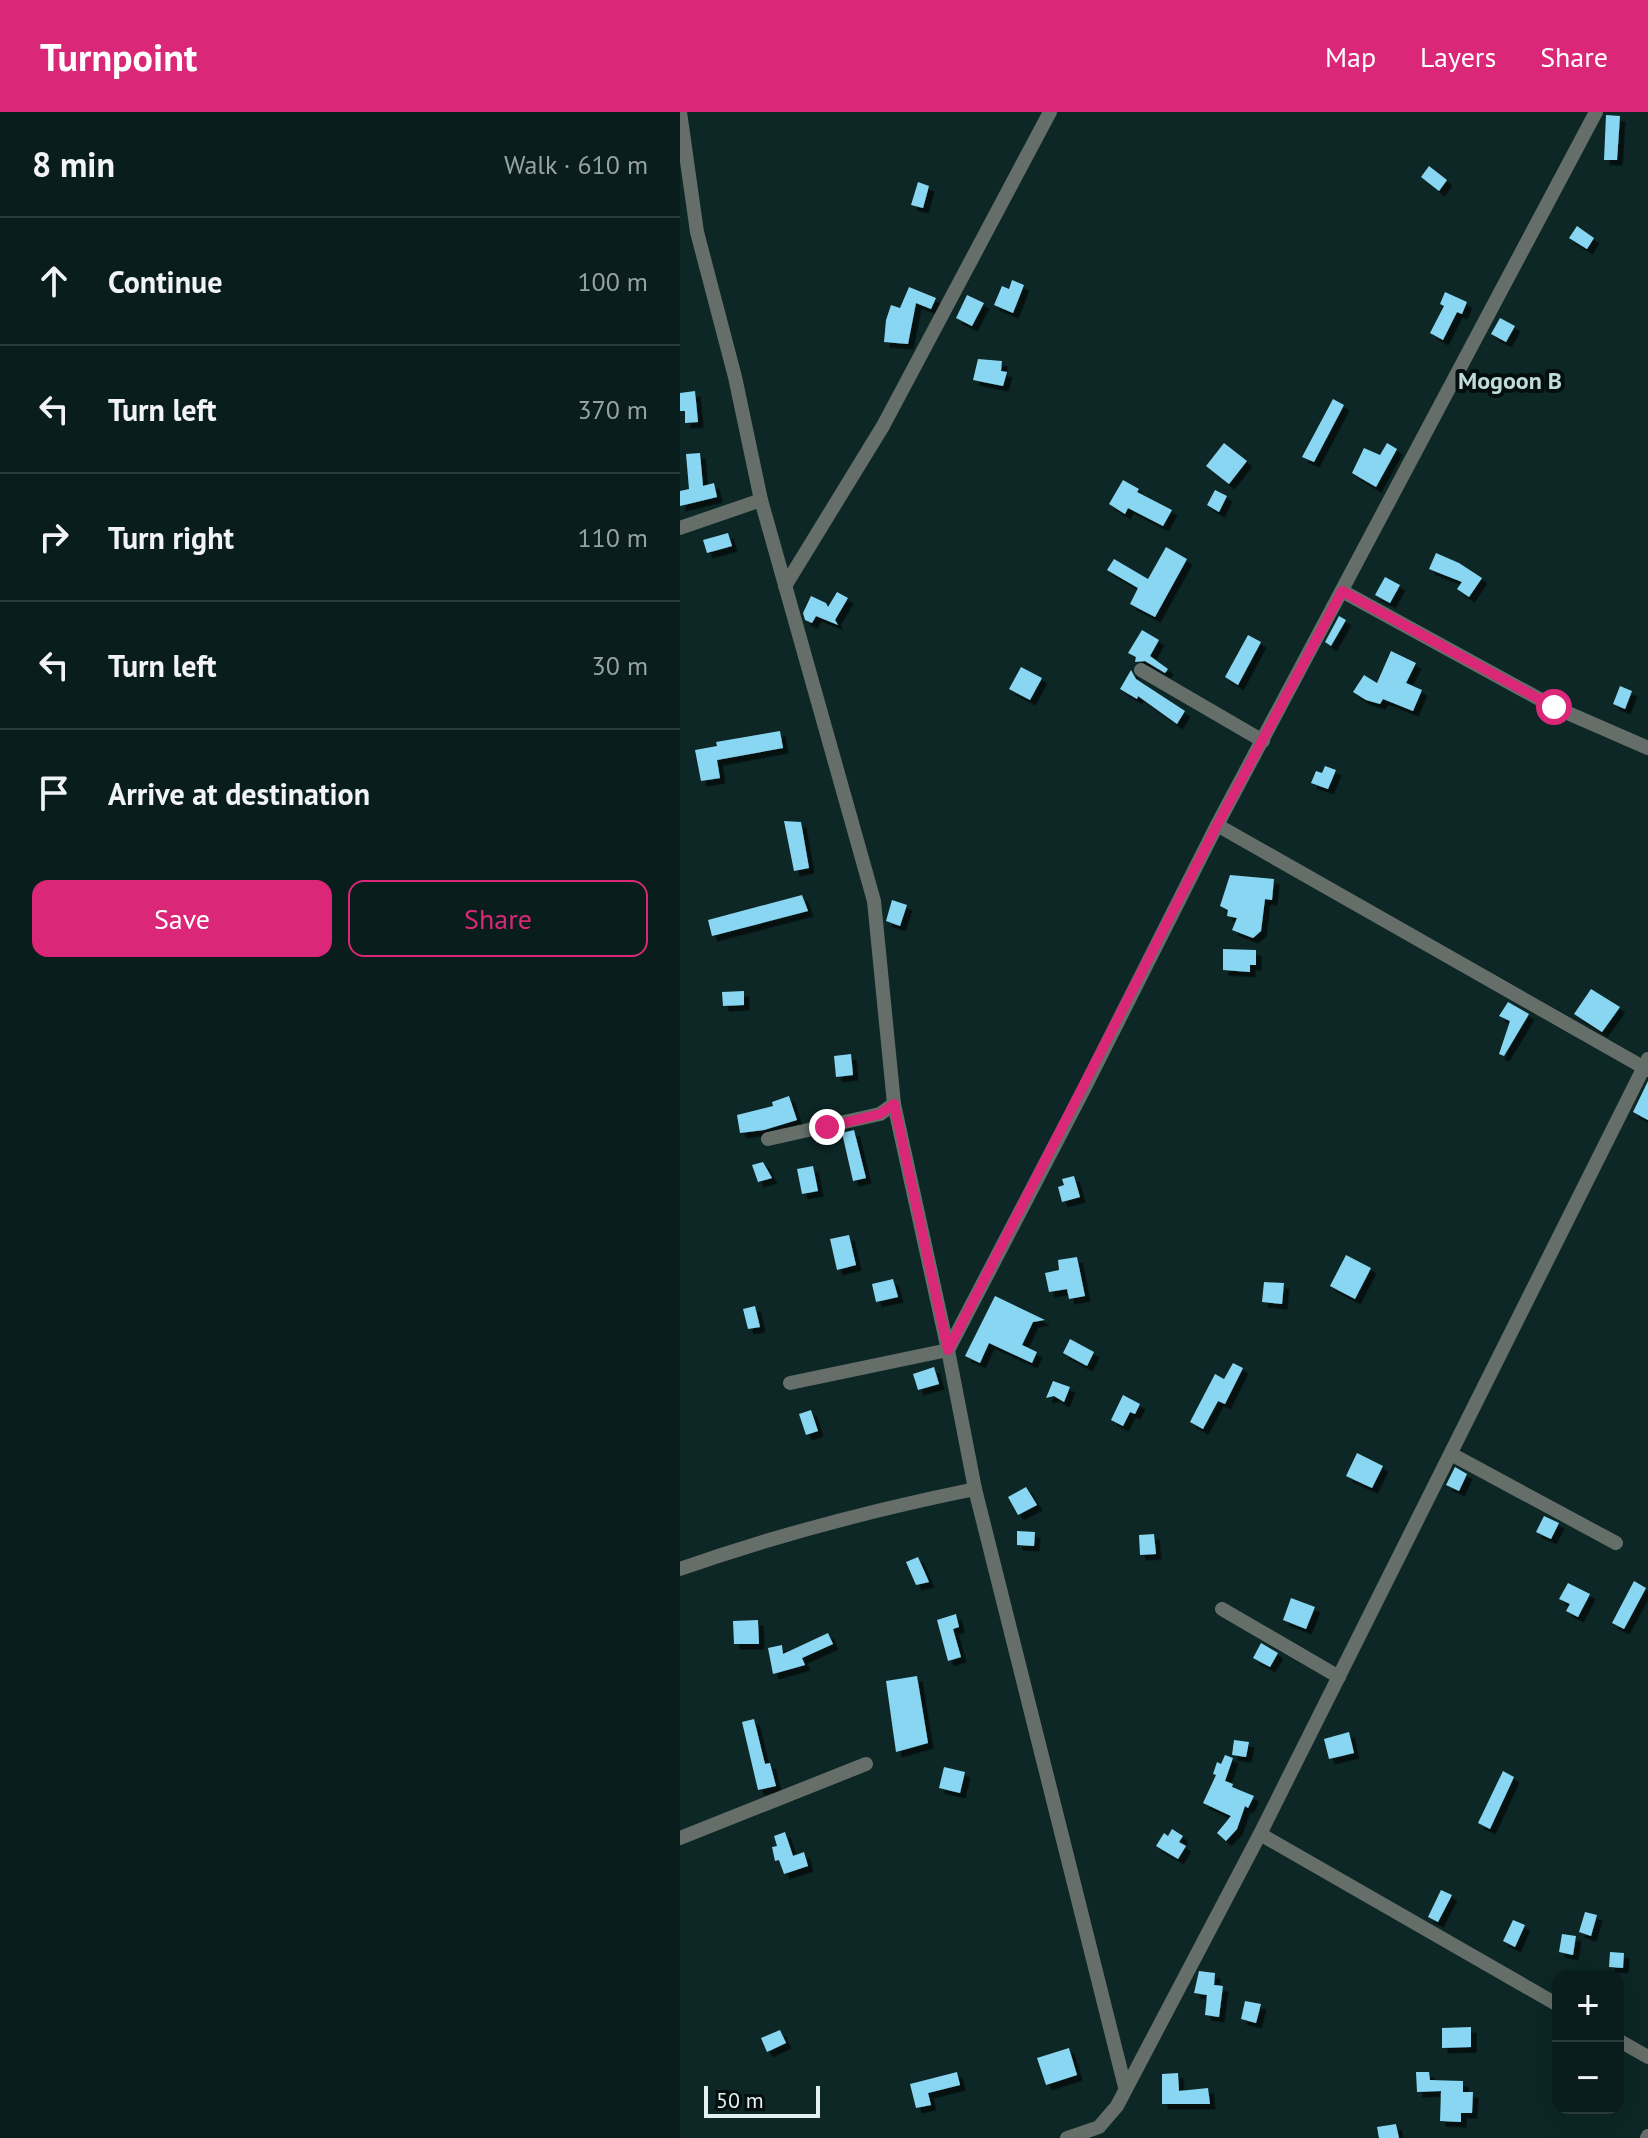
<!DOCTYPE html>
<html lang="en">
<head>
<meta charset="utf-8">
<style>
	body { margin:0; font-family:"PT Sans",sans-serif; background:#122625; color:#f1f3f6 }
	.controls { position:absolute; right:24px; bottom:24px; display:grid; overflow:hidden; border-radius:16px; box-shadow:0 8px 32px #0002 }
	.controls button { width:72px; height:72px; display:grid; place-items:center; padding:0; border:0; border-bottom:2px solid #293b3b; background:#091d1c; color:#f1f3f6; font:40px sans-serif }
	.scale { position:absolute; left:24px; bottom:20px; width:116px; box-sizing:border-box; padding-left:8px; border:4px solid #e3f3f1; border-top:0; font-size:22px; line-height:28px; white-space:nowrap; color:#e3f3f1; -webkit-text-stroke:6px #040e0d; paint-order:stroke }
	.stop { position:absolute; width:24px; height:24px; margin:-18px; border:6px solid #db2777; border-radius:50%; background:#fff }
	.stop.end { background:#db2777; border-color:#fff; box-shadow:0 2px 8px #0008 }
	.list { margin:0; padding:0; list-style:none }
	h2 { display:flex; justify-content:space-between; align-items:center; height:104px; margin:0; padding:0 32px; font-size:34px }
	h2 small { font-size:26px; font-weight:400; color:#99a2a3 }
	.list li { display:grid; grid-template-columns:52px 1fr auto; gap:24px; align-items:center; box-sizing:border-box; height:128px; padding:0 32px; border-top:2px solid #293b3b }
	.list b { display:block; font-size:30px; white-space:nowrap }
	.list em { font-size:26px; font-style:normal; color:#99a2a3 }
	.actions { display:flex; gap:16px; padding:24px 32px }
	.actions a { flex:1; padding:18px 0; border:2px solid #db2777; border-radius:16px; text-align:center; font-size:28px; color:#db2777 }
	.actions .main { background:#db2777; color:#fff }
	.icon { flex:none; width:44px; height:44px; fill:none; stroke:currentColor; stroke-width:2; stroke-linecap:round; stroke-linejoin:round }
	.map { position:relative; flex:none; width:968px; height:2026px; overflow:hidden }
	header { display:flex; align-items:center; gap:48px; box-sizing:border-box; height:112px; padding:0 40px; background:#db2777; color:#fff }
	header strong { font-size:38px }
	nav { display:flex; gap:44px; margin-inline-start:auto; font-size:28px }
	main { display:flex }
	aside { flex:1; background:#091d1c }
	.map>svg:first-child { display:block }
	.building { fill:#89d6f2; filter:url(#shadow) }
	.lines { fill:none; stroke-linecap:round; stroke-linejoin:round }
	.minor { stroke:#656e69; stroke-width:14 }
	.route { stroke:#db2777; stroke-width:10 }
	.labels { text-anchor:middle; stroke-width:8; stroke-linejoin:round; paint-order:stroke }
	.quarter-label { font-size:24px; font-weight:bold; fill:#beddda; stroke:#040e0d }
</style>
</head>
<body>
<header>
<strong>Turnpoint</strong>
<nav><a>Map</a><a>Layers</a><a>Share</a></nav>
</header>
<main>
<aside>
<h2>8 min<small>Walk · 610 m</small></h2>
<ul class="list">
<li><svg class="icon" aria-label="ahead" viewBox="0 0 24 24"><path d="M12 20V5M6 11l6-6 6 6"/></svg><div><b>Continue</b></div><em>100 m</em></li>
<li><svg class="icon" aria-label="left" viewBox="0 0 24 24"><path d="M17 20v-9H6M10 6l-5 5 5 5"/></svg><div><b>Turn left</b></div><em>370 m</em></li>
<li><svg class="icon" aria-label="right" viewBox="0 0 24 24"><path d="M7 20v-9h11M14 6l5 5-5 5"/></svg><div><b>Turn right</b></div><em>110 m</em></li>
<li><svg class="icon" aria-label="left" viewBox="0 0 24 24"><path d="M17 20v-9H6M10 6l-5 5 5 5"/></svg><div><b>Turn left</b></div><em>30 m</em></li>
<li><svg class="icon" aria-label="arrive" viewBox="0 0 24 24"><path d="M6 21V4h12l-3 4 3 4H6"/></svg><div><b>Arrive at destination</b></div></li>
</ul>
<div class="actions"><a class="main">Save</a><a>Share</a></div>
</aside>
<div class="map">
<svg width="968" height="2026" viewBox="0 0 968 2026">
	<defs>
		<filter id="shadow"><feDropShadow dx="5.5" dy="5.5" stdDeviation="0" flood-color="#0009"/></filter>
	</defs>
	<rect width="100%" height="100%" fill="#0c2726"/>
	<!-- building -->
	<g class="building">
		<polygon points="926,3 940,4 937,48 924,48"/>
		<polygon points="749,54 767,68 759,79 741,65"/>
		<polygon points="238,70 249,74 243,96 231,93"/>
		<polygon points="897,114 914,126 907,137 889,126"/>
		<polygon points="332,168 344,173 333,201 314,193 322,174 329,177"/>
		<polygon points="229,175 256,186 251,197 236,191 228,232 204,230 206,208 211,193 220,196"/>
		<polygon points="765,180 787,190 782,202 777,200 763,228 750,221 764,194 760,192"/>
		<polygon points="287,183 304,191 292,214 276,206"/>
		<polygon points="820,206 835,214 826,230 811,222"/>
		<polygon points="298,247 322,249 321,259 327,260 323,274 293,268"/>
		<polygon points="15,279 18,310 5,311 5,299 0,299 0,281"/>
		<polygon points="653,287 664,293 634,350 622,345"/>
		<polygon points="544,331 567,349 549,372 526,354"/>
		<polygon points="707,331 717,337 696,375 672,361 684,336 700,343"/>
		<polygon points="20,341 23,374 34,371 37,385 0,394 0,379 9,377 6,342"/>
		<polygon points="443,368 459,377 457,380 492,398 483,414 448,396 445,402 429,392"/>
		<polygon points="535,378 547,384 539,400 527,393"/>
		<polygon points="48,421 52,434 27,441 23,428"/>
		<polygon points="486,435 507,447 475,505 450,492 458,476 427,458 434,447 468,467"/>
		<polygon points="756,441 779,451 802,466 789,485 777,477 782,470 749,457"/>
		<polygon points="705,465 720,473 710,491 695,483"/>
		<polygon points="157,480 168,486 155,508 158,513 136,504 132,511 125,508 123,501 131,484 146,491 148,495"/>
		<polygon points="659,504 666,508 651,534 645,530"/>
		<polygon points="462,518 479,528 470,544 488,557 485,561 465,549 455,550 456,545 448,541"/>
		<polygon points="568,523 581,530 558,573 545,565"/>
		<polygon points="711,539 736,551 726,571 742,578 733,599 703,587 700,592 686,588 673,580 684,563 697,571"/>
		<polygon points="341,555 362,566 350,588 329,577"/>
		<polygon points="451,558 456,567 505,599 497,612 458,584 457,587 440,577"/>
		<polygon points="940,574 952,579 945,597 933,592"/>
		<polygon points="100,619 103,636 37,648 40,666 21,669 15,638 37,634 36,630"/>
		<polygon points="645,654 656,658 648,677 631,671 636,659 642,661"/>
		<polygon points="104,709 121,710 129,756 114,759"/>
		<polygon points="550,763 594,767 592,788 585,787 581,819 573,826 552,818 557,806 547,804 548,798 540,794"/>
		<polygon points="122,783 128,799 32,824 28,808"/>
		<polygon points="212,788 227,793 220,814 206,809"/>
		<polygon points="543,837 576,838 576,853 570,853 570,860 543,858"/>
		<polygon points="911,877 940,895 922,920 894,902"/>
		<polygon points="64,879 64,893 43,894 42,880"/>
		<polygon points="828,890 849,902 824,944 819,942 830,909 819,904"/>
		<polygon points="171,942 173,963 156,965 154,944"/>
		<polygon points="968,969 968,1008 953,1000"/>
		<polygon points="109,984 117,1008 84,1018 60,1021 57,1003 93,994 92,990"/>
		<polygon points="174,1018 186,1066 173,1069 162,1021"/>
		<polygon points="83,1050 92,1066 78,1070 72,1053"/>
		<polygon points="133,1054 138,1079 122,1082 117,1057"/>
		<polygon points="394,1064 400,1085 382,1090 378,1075 384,1073 382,1067"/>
		<polygon points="169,1123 176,1153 157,1158 150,1127"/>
		<polygon points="666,1143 691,1156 675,1187 650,1174"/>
		<polygon points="397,1145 405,1184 389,1187 387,1177 369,1180 365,1161 379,1158 378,1148"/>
		<polygon points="213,1167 218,1185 196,1190 192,1172"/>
		<polygon points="584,1170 604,1171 602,1192 582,1190"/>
		<polygon points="315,1184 365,1208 353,1210 342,1233 357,1240 352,1251 309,1231 300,1251 285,1244"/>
		<polygon points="75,1194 80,1215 68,1217 63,1197"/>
		<polygon points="390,1227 414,1240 407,1254 383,1241"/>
		<polygon points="553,1251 563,1256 545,1292 538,1289 523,1317 510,1310 535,1262 544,1267"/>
		<polygon points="254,1255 259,1272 238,1278 233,1262"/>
		<polygon points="373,1269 390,1275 384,1290 374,1284 366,1286"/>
		<polygon points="443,1283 460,1292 455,1302 450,1300 443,1314 431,1308"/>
		<polygon points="131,1298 138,1319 126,1323 119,1302"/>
		<polygon points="677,1341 703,1354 692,1376 666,1364"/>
		<polygon points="775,1355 787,1362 779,1379 766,1373"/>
		<polygon points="346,1375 357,1393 338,1403 328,1385"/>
		<polygon points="864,1404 879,1411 871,1427 856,1420"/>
		<polygon points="337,1419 355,1420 354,1434 337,1433"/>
		<polygon points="474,1422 476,1442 460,1443 459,1423"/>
		<polygon points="238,1445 249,1470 236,1473 226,1450"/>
		<polygon points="954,1469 966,1476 944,1517 932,1511"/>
		<polygon points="888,1471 910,1482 898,1505 886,1499 890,1492 879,1487"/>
		<polygon points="611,1486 635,1495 626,1517 603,1508"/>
		<polygon points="276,1502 279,1515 273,1517 281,1545 268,1549 257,1508"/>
		<polygon points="78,1508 79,1532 54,1532 53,1509"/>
		<polygon points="148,1521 153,1532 122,1546 125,1553 93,1562 88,1536 102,1533 103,1542"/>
		<polygon points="581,1531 598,1541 590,1555 573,1546"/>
		<polygon points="237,1564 248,1631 216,1640 206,1569"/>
		<polygon points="74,1607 85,1652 90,1651 96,1674 78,1678 62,1610"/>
		<polygon points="669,1620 674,1641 649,1647 644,1627"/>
		<polygon points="554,1628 569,1630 566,1645 552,1643"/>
		<polygon points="545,1643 553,1646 545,1669 553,1672 552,1675 574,1684 568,1696 565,1694 557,1717 546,1729 537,1721 551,1704 523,1691 536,1663 533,1662 537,1650 541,1652"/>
		<polygon points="264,1655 285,1660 280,1681 259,1676"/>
		<polygon points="823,1659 834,1665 810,1717 798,1711"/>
		<polygon points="492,1717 503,1724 499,1730 506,1734 498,1747 476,1734 484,1721 488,1724"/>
		<polygon points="105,1720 113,1744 124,1740 128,1754 104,1762 99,1748 95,1749 92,1735 97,1734 94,1724"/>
		<polygon points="761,1778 772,1783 758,1810 748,1805"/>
		<polygon points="905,1800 917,1803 911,1824 899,1820"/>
		<polygon points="833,1808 845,1813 835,1835 823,1829"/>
		<polygon points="882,1822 896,1824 893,1843 879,1840"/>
		<polygon points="930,1840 944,1841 943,1856 929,1855"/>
		<polygon points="519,1859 535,1861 534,1873 543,1874 539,1905 525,1903 527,1883 514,1881"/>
		<polygon points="565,1889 581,1892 576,1911 561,1907"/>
		<polygon points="791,1915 791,1935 762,1936 762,1916"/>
		<polygon points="100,1918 106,1931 87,1940 81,1926"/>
		<polygon points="389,1936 397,1963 366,1973 357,1946"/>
		<polygon points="277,1960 280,1973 248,1981 251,1993 236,1996 230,1972"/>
		<polygon points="736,1960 749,1960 750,1968 783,1969 783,1980 793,1980 792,2001 781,2001 781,2010 760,2009 761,1979 737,1980"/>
		<polygon points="498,1961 499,1979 528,1976 530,1992 482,1992 482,1962"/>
		<polygon points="716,2012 719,2026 699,2026 697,2015"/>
	</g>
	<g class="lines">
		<!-- minor -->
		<g class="minor">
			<polyline points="0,0 17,120 55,265 81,388 194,789 214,992 268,1238 295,1377 445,1975"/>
			<polyline points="0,416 81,388"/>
			<polyline points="105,474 203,314 370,0"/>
			<polyline points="662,479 874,595 968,636"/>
			<polyline points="461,558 583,629"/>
			<polyline points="537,713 968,958"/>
			<polyline points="88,1027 200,1002 214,992"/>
			<polyline points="110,1271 268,1238 403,979 537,713 916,0"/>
			<polyline points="771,1342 936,1431"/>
			<path d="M0 1457C99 1422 192 1398 295 1377"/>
			<polyline points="542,1497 659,1565"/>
			<polyline points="580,1722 878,1893"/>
			<polyline points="0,1726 186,1652"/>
			<polyline points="938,1928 968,1945"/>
			<polyline points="387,2026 419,2015 437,1994 580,1722 968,947"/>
			<polyline points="967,2026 968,2024"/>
		</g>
	</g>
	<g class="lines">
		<!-- route -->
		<polyline class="route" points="147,1015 200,1002 214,992 268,1238 537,713 662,479 874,595"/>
	</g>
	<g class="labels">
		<!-- quarter labels -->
		<g class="quarter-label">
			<text x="830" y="277">Mogoon B</text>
		</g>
	</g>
</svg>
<div class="controls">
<button>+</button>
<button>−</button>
</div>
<div class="scale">50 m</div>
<div class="stop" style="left:874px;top:595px"></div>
<div class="stop end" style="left:147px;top:1015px"></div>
</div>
</main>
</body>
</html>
